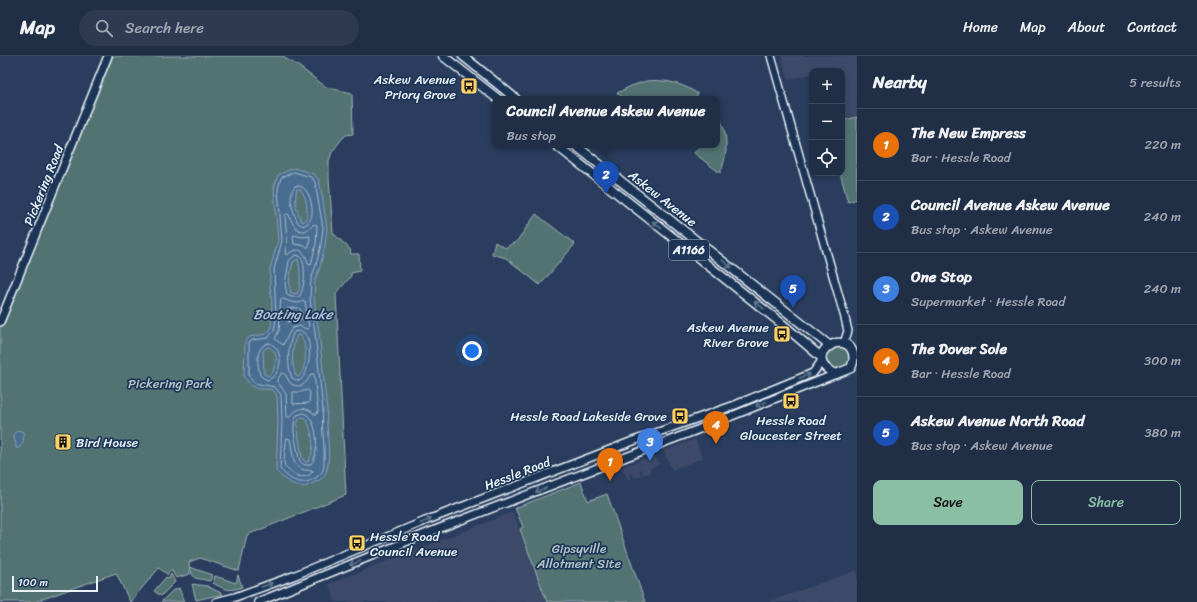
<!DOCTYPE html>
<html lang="en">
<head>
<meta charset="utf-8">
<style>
	body { margin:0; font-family:Sriracha,sans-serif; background:#2d3a51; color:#f1f3f6 }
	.controls { position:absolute; right:12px; top:12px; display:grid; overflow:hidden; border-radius:8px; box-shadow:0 2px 6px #0003 }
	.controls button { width:36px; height:36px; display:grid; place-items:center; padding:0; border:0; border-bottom:1px solid #3d4a5f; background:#202e46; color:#f1f3f6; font:20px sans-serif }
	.scale { position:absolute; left:12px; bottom:10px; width:86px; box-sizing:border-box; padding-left:4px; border:2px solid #e8f1f8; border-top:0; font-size:11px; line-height:14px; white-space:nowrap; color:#e8f1f8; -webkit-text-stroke:3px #1d3557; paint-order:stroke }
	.you { position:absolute; left:472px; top:295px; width:14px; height:14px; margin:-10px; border:3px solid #fff; border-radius:50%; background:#1a73e8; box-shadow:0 0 0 6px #1a73e833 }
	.badge { display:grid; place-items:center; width:26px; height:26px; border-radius:50%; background:#8abfa5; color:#fff; font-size:13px; font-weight:700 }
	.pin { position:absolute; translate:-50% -33px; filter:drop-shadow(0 1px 2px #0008) }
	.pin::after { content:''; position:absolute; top:21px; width:14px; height:12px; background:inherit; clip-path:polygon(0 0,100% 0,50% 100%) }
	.popup { position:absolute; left:492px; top:40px; width:228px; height:52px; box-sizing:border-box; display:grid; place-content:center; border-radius:8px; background:#202e46; filter:drop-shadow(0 1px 3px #0005); font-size:13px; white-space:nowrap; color:#a2a8b3 }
	.popup b { font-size:15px; color:#f1f3f6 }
	.popup::after { content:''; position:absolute; left:50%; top:100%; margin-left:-8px; border:8px solid transparent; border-top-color:#202e46 }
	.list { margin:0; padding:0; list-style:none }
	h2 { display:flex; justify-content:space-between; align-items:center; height:52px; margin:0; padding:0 16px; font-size:17px }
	h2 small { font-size:13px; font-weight:400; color:#a2a8b3 }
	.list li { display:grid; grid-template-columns:26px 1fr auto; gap:12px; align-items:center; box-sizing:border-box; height:72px; padding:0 16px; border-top:1px solid #3d4a5f }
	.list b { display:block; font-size:15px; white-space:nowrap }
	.list p { margin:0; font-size:13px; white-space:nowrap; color:#a2a8b3 }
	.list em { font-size:13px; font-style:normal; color:#a2a8b3 }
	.actions { display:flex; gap:8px; padding:12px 16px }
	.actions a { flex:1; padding:9px 0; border:1px solid #8abfa5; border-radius:8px; text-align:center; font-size:14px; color:#8abfa5 }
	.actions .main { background:#8abfa5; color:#111 }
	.icon { flex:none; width:22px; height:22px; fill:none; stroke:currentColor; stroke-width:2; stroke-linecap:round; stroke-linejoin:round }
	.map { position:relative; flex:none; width:857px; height:546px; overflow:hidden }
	header { display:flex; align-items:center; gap:24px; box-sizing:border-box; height:56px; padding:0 20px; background:#202e46; border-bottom:1px solid #3d4a5f }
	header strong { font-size:19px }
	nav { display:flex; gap:22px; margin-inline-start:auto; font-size:14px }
	.search { width:280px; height:36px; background:#2d3a51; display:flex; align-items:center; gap:10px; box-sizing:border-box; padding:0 14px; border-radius:22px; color:#a2a8b3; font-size:15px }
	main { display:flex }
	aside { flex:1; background:#202e46 }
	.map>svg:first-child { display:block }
	.built { fill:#3d4969 }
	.green { fill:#537372; stroke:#9eb2b5 }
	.water { fill:#486d90; stroke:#88a2ba; fill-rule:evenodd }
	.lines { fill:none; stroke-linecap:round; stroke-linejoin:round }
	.shore { stroke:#a8bcce; stroke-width:1 }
	.secondary-casing { stroke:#e8f1f8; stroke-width:10 }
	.primary-casing { stroke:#e8f1f8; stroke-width:11 }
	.secondary { stroke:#1d3557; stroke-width:7 }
	.primary { stroke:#1d3557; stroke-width:8 }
	.oneway { stroke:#64778f }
	.labels { text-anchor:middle; stroke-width:3.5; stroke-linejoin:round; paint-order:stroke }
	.shield { fill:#1d3557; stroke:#abb9c8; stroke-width:1 }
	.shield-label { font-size:12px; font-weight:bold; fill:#e8f1f8 }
	.poi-label { font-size:13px; fill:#e8f1f8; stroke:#1d3557; text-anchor:end }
	.street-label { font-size:13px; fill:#e8f1f8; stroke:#1d3557 }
	.park-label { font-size:13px; fill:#b4c5c9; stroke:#1d3557 }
	.water-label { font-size:14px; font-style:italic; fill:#b0c3d4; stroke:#1d3557 }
</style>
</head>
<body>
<header>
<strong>Map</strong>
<div class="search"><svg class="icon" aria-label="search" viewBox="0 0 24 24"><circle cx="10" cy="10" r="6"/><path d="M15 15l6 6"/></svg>Search here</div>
<nav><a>Home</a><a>Map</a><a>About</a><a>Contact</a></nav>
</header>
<main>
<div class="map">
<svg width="857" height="546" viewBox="0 0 857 546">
	<rect width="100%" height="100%" fill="#2a3d5e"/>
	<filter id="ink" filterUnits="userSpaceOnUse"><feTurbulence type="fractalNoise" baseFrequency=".025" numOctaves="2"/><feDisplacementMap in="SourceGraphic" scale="8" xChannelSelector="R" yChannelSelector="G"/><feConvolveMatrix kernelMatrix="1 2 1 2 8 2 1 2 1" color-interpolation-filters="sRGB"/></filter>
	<g filter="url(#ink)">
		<!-- built -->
		<g class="built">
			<polygon points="781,0 857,0 857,61 842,65 842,15 812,15 812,19 811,18 788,24"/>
			<polygon points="695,383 703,402 672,414 664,395"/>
			<polygon points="655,399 659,408 650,412 651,416 643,419 641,413 639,414 641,420 635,422 632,417 629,418 631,423 628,424 622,411"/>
			<polygon points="513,456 547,546 335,546 329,528"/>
			<polygon points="857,514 857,546 768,546 832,523"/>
		</g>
		<!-- green -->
		<g class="green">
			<polygon points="110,0 284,0 286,3 297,9 326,31 352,37 353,78 346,79 341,84 332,96 329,105 329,122 333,177 350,193 351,198 359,198 360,215 351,217 351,220 336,238 346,439 247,479 239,515 200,502 189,506 190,518 176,522 172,515 169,516 168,519 159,512 130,546 116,517 34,546 0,546 0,272"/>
			<path d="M646 25C665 23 682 27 698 38L694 43H625L617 37 631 30Z"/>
			<path d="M717 57C728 75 729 97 720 117L694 97 701 89H717Z"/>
			<polygon points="857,61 857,143 848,146 840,117 842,117 842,65"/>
			<polygon points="536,158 575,188 540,229 506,202 492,198 495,186 505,192 517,185"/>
			<path d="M843 290 851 296 849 308C841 314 834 313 826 308 824 294 830 292 843 290Z"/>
			<polygon points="581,426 588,445 607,438 645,546 547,546 520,473 523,471 515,452"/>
			<polygon points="190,511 212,519 210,525 195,522 192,518"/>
			<polygon points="171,518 175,526 161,540 154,535 166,521 169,523"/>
			<path d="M238 519 242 531C229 536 224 533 213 527L215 520 236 527Z"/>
			<polygon points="192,528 207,530 223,538 196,544"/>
			<polygon points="179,532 184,546 161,546 172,535"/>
		</g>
		<!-- water -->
		<g class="water">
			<path d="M294 112 314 118 319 124 322 139 327 172 325 189 320 211 315 224 314 244 319 276 327 355C325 370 334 410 323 421 322 423 318 425 315 426 313 427 310 429 307 430 295 433 284 423 276 415L278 365 277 340 273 334 268 333H258L251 330 244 321 245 286 249 281 266 278 271 273 272 247 270 230V213L278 185 274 132 278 119ZM297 133H300C307 141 309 155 305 165L302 166C296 155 294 144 297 133ZM298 203C300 214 302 228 297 238L291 237C288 227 290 217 293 206ZM298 278 302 281C307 293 307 310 299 321L296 320C291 308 291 289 298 278ZM269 291C280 298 276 305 273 316L268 320 264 318 263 295 266 292ZM303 361 306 362C312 375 316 392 309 405L305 406 302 402 297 368 299 363Z"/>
			<path d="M18 374 23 376C25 383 23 387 19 392H16C17 386 13 383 14 378Z"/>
		</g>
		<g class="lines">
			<!-- shore -->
			<g class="shore">
				<path d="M294 116 311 121 315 126 323 172 321 189 316 209 311 224 310 244 315 276 323 355C321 371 325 387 324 404 324 407 324 411 323 414 321 419 312 425 306 426 296 428 286 420 280 413L282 365 281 339 275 331 254 327 249 320V287L252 284 268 282 274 274 276 263 274 213 282 185 278 133 281 122Z"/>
				<path d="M295 130C308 127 313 148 312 158 312 161 310 164 308 167L303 170 298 167C293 157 287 139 295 130Z"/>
				<path d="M287 158 289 159C294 173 302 182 314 168L317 169 316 188 311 209 308 208C305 195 299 189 287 199L285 198 287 185 285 160Z"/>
				<polygon points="294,179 302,181 310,180 309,191 307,191 301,189 294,188 293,181"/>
				<path d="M296 199 300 200C307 208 305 233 299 241H291L287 239 285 228 289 205Z"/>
				<polygon points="281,243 283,243 291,246 297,247 305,245 309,271 307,273 299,270 292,272 283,289 275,283 279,274"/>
				<polygon points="299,252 301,254 302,263 288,266 287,253"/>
				<path d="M299 275C300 275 304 276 305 278 313 286 310 322 298 325L292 322C287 309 287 289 294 276Z"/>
				<path d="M269 287C286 293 282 320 267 324L262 321 260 319C257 307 255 290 269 287Z"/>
				<path d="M282 317 285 318 290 327C301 334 306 328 311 318H314L318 355 317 358H314C306 349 296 352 290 361H287L286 338 277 325Z"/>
				<polygon points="308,334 310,336 309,347 293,348 293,336 301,336"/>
				<path d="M304 357C318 362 320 398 311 408 305 410 302 409 299 403L294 376V367L296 360Z"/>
				<path d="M287 382 290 383C294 400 290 416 312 414L313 415C305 426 293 419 285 411L284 405Z"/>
			</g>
			<!-- secondary casing -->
			<g class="secondary-casing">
				<g id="secondary">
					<polyline points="771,0 845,262 848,275 844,287"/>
					<polyline points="0,266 108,0"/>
					<polyline points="216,546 235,541 293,520 430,463 633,385 735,349 813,317 821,306"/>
					<polyline points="258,546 435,474 697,374 836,318"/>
				</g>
			</g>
			<!-- primary casing -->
			<g class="primary-casing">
				<g id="primary">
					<polyline points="443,0 498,43"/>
					<polyline points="463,0 516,43"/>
					<polyline points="556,89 781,267 821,301"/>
					<polyline points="575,89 830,290"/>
					<path d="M836 287C852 285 857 299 851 312L836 318C817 311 816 293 836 287Z"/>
				</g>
			</g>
			<!-- secondary -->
			<use href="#secondary" class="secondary"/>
			<!-- primary -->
			<use href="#primary" class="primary"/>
		</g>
		<!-- one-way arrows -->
		<defs><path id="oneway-shaft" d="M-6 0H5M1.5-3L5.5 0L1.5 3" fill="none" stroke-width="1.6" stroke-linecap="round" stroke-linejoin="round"/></defs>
		<g class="oneway">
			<use href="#oneway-shaft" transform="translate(657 169) rotate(-142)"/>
			<use href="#oneway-shaft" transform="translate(727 208) rotate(39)"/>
			<use href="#oneway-shaft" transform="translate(759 249) rotate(-142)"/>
			<use href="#oneway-shaft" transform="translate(805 320) rotate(-22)"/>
			<use href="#oneway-shaft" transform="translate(761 348) rotate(158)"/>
			<use href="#oneway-shaft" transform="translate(541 434) rotate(158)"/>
			<use href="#oneway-shaft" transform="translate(426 465) rotate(-23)"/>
			<use href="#oneway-shaft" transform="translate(355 507) rotate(158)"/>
			<use href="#oneway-shaft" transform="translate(267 529) rotate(-20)"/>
		</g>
	</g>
	<!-- icons -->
	<defs>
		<g id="bus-square" transform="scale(0.9)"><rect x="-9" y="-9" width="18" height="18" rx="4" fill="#ffd166" stroke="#1d3557"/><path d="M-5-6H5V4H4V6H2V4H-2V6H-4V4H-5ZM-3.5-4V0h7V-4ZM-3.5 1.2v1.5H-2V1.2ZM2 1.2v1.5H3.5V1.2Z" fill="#111"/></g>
		<g id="building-square" transform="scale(0.9)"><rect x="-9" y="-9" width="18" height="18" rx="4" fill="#ffd166" stroke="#1d3557"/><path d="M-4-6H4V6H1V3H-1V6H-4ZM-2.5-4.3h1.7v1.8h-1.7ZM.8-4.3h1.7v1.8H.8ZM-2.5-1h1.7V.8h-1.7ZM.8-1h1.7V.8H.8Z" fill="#111"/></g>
	</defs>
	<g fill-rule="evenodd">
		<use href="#bus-square" x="469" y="30"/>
		<use href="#bus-square" x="782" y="278"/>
		<use href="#bus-square" x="791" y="345"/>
		<use href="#bus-square" x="680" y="360"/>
		<use href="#building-square" x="63" y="386"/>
		<use href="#bus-square" x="357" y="487"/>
	</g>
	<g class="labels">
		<!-- shield labels -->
		<rect class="shield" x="669" y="184" width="40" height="20" rx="3"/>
		<g class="shield-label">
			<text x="689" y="198">A1166</text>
		</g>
		<!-- poi labels -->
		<g class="poi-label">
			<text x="456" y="28">Askew Avenue<tspan x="456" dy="15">Priory Grove</tspan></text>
			<text x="769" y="276">Askew Avenue<tspan x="769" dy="15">River Grove</tspan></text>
			<text x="667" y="365">Hessle Road Lakeside Grove</text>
			<text x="791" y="369" text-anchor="middle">Hessle Road<tspan x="791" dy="15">Gloucester Street</tspan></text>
			<text x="76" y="391" text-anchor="start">Bird House</text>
			<text x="370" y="485" text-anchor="start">Hessle Road<tspan x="370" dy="15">Council Avenue</tspan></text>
		</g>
		<!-- street labels -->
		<g class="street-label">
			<text transform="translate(43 129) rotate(-68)" y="5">Pickering Road</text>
			<text transform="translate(663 142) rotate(38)" y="5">Askew Avenue</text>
			<text transform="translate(517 417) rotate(-21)" y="5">Hessle Road</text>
		</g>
		<!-- park labels -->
		<g class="park-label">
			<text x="170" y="332">Pickering Park</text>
			<text x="579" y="497">Gipsyville<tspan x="579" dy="15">Allotment Site</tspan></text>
		</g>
		<!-- water labels -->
		<g class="water-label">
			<text x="293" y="263">Boating Lake</text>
		</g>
	</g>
</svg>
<div class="controls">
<button>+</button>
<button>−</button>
<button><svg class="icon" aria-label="locate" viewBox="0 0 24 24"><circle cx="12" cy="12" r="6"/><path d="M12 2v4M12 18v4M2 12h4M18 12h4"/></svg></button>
</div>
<div class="scale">100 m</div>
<div class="you"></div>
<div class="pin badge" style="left:610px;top:425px;background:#e8710a">1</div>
<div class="pin badge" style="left:606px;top:138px;background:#1a4fb4">2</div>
<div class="popup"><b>Council Avenue Askew Avenue</b>Bus stop</div>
<div class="pin badge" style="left:650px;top:405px;background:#3f7fe0">3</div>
<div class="pin badge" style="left:716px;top:388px;background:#e8710a">4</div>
<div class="pin badge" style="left:793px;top:252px;background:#1a4fb4">5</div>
</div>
<aside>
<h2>Nearby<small>5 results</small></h2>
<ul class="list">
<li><span class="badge" style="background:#e8710a">1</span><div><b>The New Empress</b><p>Bar · Hessle Road</p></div><em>220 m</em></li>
<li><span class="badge" style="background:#1a4fb4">2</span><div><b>Council Avenue Askew Avenue</b><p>Bus stop · Askew Avenue</p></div><em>240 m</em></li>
<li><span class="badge" style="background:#3f7fe0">3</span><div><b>One Stop</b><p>Supermarket · Hessle Road</p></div><em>240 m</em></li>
<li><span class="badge" style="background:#e8710a">4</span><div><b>The Dover Sole</b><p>Bar · Hessle Road</p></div><em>300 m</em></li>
<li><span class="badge" style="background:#1a4fb4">5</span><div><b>Askew Avenue North Road</b><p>Bus stop · Askew Avenue</p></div><em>380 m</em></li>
</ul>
<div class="actions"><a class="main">Save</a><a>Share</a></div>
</aside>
</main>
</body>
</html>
